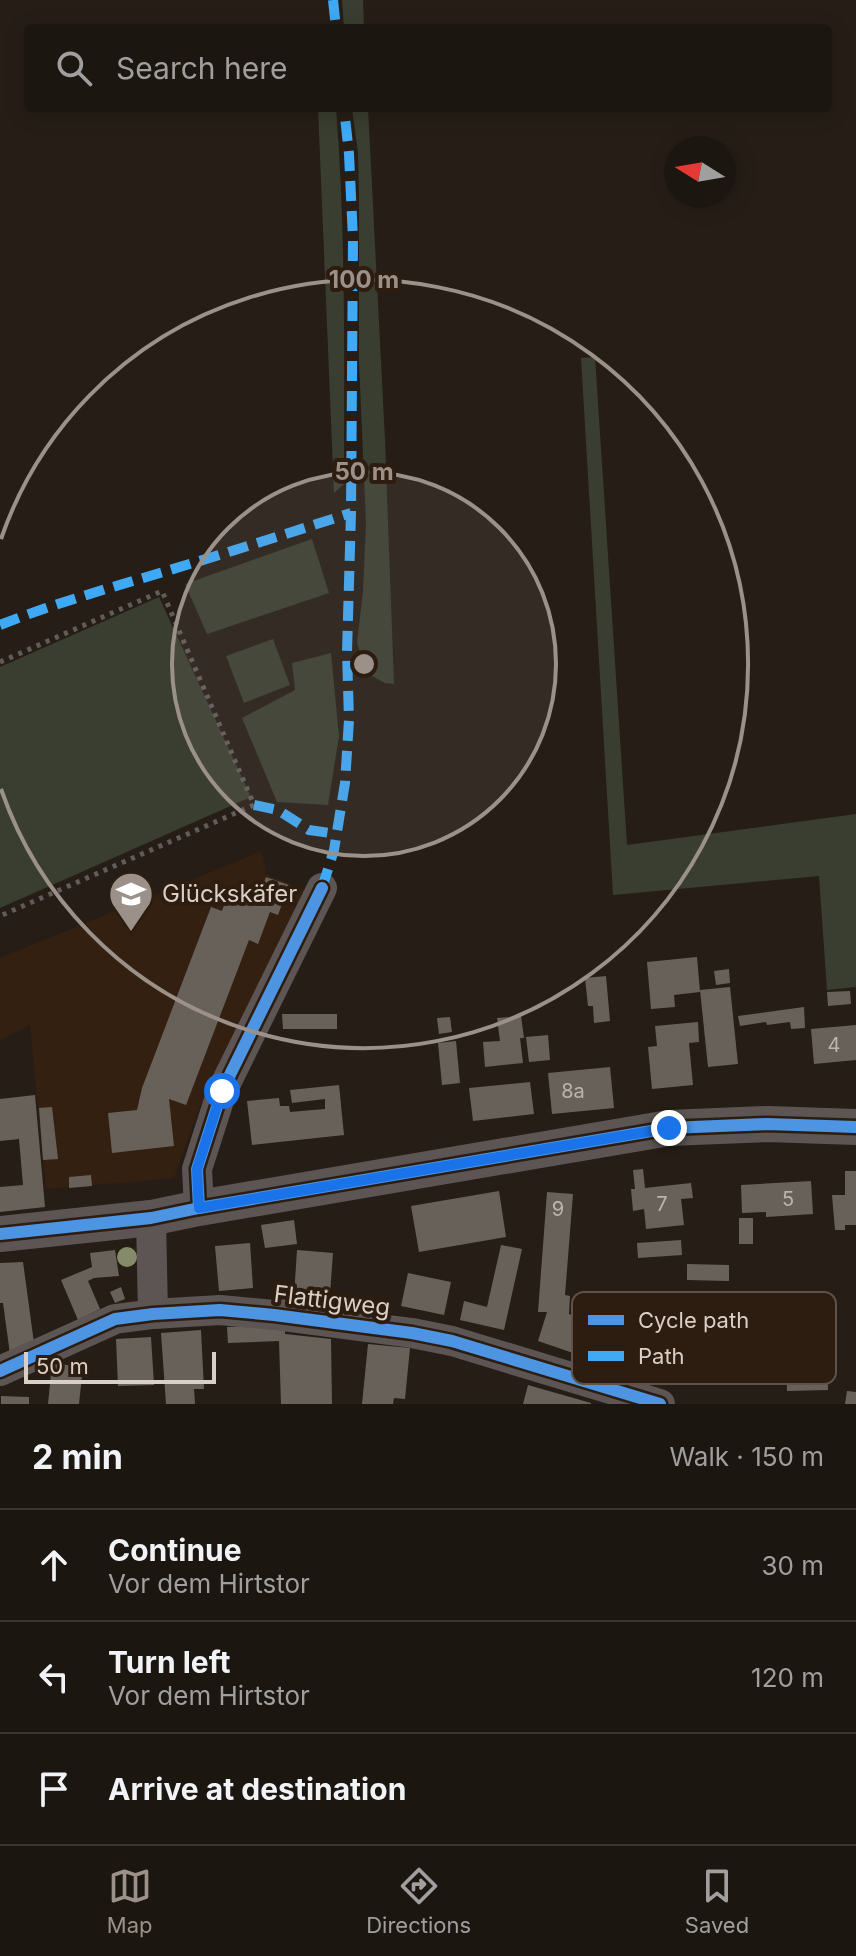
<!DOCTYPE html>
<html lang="en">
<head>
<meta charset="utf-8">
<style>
	body { margin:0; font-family:Inter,sans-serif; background:#29231e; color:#f1f3f6 }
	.compass { position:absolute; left:664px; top:136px; width:72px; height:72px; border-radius:50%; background:#1c1610; box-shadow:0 4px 20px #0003; rotate:281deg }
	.scale { position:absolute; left:24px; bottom:20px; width:192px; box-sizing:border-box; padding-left:8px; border:4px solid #dacfc7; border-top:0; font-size:22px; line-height:28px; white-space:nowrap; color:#dacfc7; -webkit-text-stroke:6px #2c1d10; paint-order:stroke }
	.stop { position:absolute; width:24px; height:24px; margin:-18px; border:6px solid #1a73e8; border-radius:50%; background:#fff }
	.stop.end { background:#1a73e8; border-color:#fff; box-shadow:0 2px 8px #0008 }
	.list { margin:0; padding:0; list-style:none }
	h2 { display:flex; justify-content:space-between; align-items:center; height:104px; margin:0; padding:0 32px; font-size:34px }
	h2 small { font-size:26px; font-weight:400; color:#a09f9f }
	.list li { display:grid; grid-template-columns:52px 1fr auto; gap:24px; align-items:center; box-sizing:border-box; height:112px; padding:0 32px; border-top:2px solid #3a3530 }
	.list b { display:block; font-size:30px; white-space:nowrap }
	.list p { margin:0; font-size:26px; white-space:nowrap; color:#a09f9f }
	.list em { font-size:26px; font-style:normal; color:#a09f9f }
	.icon { flex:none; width:44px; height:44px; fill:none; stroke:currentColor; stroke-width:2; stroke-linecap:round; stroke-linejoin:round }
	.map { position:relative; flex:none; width:856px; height:1404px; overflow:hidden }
	.search { position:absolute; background:#1c1610; box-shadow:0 4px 20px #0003; left:24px; right:24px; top:24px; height:88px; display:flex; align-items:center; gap:20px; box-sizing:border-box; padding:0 28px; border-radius:8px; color:#a09f9f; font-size:30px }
	.sheet { height:440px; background:#1c1610 }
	nav { display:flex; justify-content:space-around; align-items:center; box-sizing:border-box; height:112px; border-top:2px solid #3a3530; background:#1c1610; font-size:22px; color:#a09f9f }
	nav a { display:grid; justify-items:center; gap:4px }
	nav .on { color:#9b9189 }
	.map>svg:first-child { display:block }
	.built { fill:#332010 }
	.green { fill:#3a3e30 }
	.building { fill:#68615a }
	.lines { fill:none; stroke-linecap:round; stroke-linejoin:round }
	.path { stroke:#615b59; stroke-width:5; stroke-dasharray:4 6; stroke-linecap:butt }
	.minor { stroke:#5c5554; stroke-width:30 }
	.tertiary { stroke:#5c5554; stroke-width:36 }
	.quiet { stroke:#3fa9f5; stroke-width:10; stroke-dasharray:20 10; stroke-linecap:butt }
	.cycleway-casing { stroke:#2c1d10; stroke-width:17 }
	.cycleway { stroke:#4d94e3; stroke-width:12 }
	.tree { fill:#848a6a }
	.route { stroke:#1a73e8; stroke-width:10 }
	.ring { fill:none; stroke:#9b9189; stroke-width:4 }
	.labels { text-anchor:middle; stroke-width:8; stroke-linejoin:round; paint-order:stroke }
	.number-label { font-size:20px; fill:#beb4ac }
	.poi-label { font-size:24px; fill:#dacfc7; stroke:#2c1d10; text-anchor:start }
	.street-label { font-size:24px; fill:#dacfc7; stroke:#2c1d10 }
	.key { fill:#2c1d10; stroke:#605247; stroke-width:2 }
	.key-label { font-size:22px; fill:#dacfc7 }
	.centre { fill:#9b9189; stroke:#2c1d10; stroke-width:4 }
	.ring-label { font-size:24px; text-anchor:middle; font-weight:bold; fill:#9b9189; stroke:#2c1d10; stroke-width:8; stroke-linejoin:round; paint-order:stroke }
</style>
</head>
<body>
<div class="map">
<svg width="856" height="1404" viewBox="0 0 856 1404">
	<rect width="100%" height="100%" fill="#261e16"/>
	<!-- built -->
	<polygon class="built" points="262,851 266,874 306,890 198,1110 174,1178 46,1189 30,1025 0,1040 0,958"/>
	<!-- green -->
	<g class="green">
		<polygon points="342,0 363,0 364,28 344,28"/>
		<path d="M318 108H336C346 233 344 359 344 484L334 493Z"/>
		<polygon points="352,108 368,108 385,440 394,684 385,683 368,674 357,643 363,591 366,524 359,362 359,198 358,153"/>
		<polygon points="595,357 627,845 856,814 856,987 827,990 819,876 613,895 581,358"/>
		<polygon points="312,539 329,593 207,634 185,584"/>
		<polygon points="159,597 251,797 0,908 0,667"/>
		<polygon points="273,639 290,685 244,703 226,656"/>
		<polygon points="331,653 339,736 328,805 277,802 242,718 295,690 292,663"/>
	</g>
	<!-- building -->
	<g class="building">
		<polygon points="266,877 289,885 278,915 270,912 258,944 249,940 186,1105 169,1099 174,1146 112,1153 108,1113 137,1110 142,1088 211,907 222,911 230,888 258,899"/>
		<polygon points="697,957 700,992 674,995 675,1007 651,1009 647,962"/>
		<polygon points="729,969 730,983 716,985 714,971"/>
		<polygon points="606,976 610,1021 594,1023 593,1006 588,1006 585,978"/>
		<polygon points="730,987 738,1064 708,1067 700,990"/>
		<polygon points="850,991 851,1004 828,1006 827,992"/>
		<polygon points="804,1007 805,1028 791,1029 790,1022 767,1025 766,1022 740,1026 738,1016"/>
		<polygon points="282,1014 337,1014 337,1029 283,1029"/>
		<polygon points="521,1016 524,1038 520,1038 523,1063 485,1067 483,1042 500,1041 497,1018"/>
		<polygon points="450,1017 452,1032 439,1034 437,1018"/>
		<polygon points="698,1022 699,1042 689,1043 693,1085 652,1089 648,1047 657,1046 655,1026"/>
		<polygon points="856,1025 856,1060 814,1064 811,1029"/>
		<polygon points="548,1035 550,1060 529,1062 526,1037"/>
		<polygon points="456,1041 460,1083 442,1085 438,1043"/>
		<polygon points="610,1067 614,1108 552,1114 548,1073"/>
		<polygon points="530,1082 534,1114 473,1121 469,1088"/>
		<polygon points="339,1085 344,1135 252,1145 247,1101 279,1098 280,1106 289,1106 290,1112 325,1109 325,1099 292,1103 290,1090"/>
		<polygon points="35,1095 45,1207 0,1212 0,1187 23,1185 19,1139 0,1141 0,1099"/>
		<polygon points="52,1107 58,1159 43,1160 39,1108"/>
		<polygon points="643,1169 645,1188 691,1183 693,1198 681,1199 684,1225 646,1229 644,1209 633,1211 631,1189 635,1189 633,1170"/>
		<polygon points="845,1171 856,1171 856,1225 845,1225 845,1230 835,1230 832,1195 845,1195"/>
		<polygon points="91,1175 92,1186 69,1188 69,1177"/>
		<polygon points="811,1181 813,1214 766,1217 766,1212 742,1213 741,1185"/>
		<polygon points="499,1191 506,1237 419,1252 411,1206"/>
		<polygon points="547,1192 573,1194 565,1295 570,1296 569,1314 621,1333 623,1311 637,1312 635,1339 656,1340 655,1350 635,1349 633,1372 611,1367 609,1372 580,1361 582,1356 538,1341 547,1312 538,1312"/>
		<rect x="739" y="1218" width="14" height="26"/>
		<polygon points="294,1220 297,1244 265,1248 261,1225"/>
		<polygon points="681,1240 682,1255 638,1258 637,1243"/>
		<polygon points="250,1243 253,1288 219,1291 215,1246"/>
		<polygon points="501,1245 522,1249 504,1330 460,1320 464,1301 487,1307"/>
		<polygon points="115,1250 119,1276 94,1278 88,1281 100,1309 78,1320 61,1280 92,1267 90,1253"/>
		<polygon points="297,1250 333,1253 329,1308 273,1302 273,1293 294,1296"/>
		<polygon points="23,1262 34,1343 10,1354 3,1303 0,1303 0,1263"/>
		<polygon points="687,1264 729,1265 729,1281 687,1280"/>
		<polygon points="408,1273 451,1282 444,1315 401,1306"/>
		<polygon points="121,1287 125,1299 115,1303 110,1292"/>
		<polygon points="285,1325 285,1334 331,1339 332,1404 281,1404 279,1341 228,1343 227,1327"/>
		<polygon points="201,1330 204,1389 194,1389 195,1404 166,1404 161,1333"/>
		<polygon points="151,1337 154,1385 118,1386 116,1339"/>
		<polygon points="368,1344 410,1348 405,1399 394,1398 393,1404 362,1404"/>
		<polygon points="827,1348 828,1390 787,1391 786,1349"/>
		<polygon points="52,1364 83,1366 79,1404 48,1404"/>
		<polygon points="528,1385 591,1403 591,1404 523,1404"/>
		<polygon points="847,1391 856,1392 856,1404 845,1404"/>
		<polygon points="1,1396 29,1397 29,1404 1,1404"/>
	</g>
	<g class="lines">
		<!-- path -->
		<polyline class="path" points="0,662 162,591 254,805 0,916"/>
		<!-- minor -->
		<g class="minor">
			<polyline points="199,1208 197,1169 222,1091 322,888"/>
			<polyline points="151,1218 153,1314"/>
			<polyline points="0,1371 115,1319 153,1314 220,1310 274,1315 412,1333 452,1341 660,1404"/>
		</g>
		<!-- tertiary -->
		<polyline class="tertiary" points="0,1234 151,1218 199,1208 669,1128 767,1124 856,1127"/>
		<!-- quiet -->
		<g class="quiet">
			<polyline points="333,0 336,28"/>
			<path d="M0 625C63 600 128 583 193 563 246 547 298 530 351 513"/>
			<polyline points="254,805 278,810 309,830 337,834"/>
			<polyline points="322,888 334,850 345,783 349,720 347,652 351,513 353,239 349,154 344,108"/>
		</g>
		<!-- cycleway casing -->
		<g class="cycleway-casing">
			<g id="cycleway">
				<polyline points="199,1208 197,1169 222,1091 322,888"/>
				<polyline points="0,1234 151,1218 199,1208 669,1128 767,1124 856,1127"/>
				<polyline points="0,1371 115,1319 153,1314 220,1310 274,1315 412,1333 452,1341 660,1404"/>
			</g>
		</g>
		<!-- cycleway -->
		<use href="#cycleway" class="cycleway"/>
	</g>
	<!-- trees -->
	<circle class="tree" cx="127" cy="1257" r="10"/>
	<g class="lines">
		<!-- route -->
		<polyline class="route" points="222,1091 197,1169 199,1208 669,1128"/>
	</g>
	<!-- distance rings -->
	<circle cx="364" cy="664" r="192" fill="#9b9189" fill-opacity=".12"/>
	<g class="ring">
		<circle cx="364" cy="664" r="192"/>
		<path d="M1 539A384 384 0 1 1 1 789"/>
	</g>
	<!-- icons -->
	<defs>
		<g id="school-pin" transform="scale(2.3)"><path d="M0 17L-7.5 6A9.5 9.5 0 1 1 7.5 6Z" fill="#9b9189" stroke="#2c1d10"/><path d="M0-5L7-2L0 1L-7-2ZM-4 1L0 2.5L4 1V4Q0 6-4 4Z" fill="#fff"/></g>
	</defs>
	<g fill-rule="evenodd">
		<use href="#school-pin" x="131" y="894"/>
	</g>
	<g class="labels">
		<!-- number labels -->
		<g class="number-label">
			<text x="834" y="1052">4</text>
			<text x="573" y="1098">8a</text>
			<text x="788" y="1206">5</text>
			<text x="662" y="1211">7</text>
			<text x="558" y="1216">9</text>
		</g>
		<!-- poi labels -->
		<g class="poi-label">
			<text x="162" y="902">Glückskäfer</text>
		</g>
		<!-- street labels -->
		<g class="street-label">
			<text transform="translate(332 1301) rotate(7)" y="8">Flattigweg</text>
		</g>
	</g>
	<!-- legend -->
	<rect x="572" y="1292" width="264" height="92" rx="12" class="key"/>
	<rect x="588" y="1315" width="36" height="10" fill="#4d94e3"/>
	<rect x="588" y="1351" width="36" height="10" fill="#3fa9f5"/>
	<g class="key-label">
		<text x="638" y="1328">Cycle path</text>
		<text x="638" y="1364">Path</text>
	</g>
	<circle cx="364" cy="664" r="12" class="centre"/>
	<g class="ring-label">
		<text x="364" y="288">100 m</text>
		<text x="364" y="480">50 m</text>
	</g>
</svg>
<svg class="compass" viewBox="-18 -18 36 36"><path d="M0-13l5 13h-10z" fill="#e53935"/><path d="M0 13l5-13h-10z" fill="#a09f9f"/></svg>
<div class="scale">50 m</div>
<div class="stop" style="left:222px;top:1091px"></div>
<div class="stop end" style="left:669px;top:1128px"></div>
<div class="search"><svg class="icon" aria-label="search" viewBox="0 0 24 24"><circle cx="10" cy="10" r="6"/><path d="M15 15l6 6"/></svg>Search here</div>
</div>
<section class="sheet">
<h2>2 min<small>Walk · 150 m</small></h2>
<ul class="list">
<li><svg class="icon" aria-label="ahead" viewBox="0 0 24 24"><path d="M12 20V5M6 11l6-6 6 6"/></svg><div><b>Continue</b><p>Vor dem Hirtstor</p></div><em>30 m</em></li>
<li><svg class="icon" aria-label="left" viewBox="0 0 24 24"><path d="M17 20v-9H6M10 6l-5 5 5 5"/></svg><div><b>Turn left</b><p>Vor dem Hirtstor</p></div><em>120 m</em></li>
<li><svg class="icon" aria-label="arrive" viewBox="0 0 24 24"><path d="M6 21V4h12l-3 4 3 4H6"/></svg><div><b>Arrive at destination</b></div></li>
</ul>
</section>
<nav>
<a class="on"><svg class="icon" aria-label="map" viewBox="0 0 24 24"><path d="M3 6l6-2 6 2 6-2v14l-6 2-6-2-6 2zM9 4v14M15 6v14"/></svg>Map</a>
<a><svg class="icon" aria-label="directions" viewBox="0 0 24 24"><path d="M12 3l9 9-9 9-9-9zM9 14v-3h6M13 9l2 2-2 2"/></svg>Directions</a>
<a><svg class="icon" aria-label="saved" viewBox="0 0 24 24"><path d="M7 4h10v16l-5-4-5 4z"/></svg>Saved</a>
</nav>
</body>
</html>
